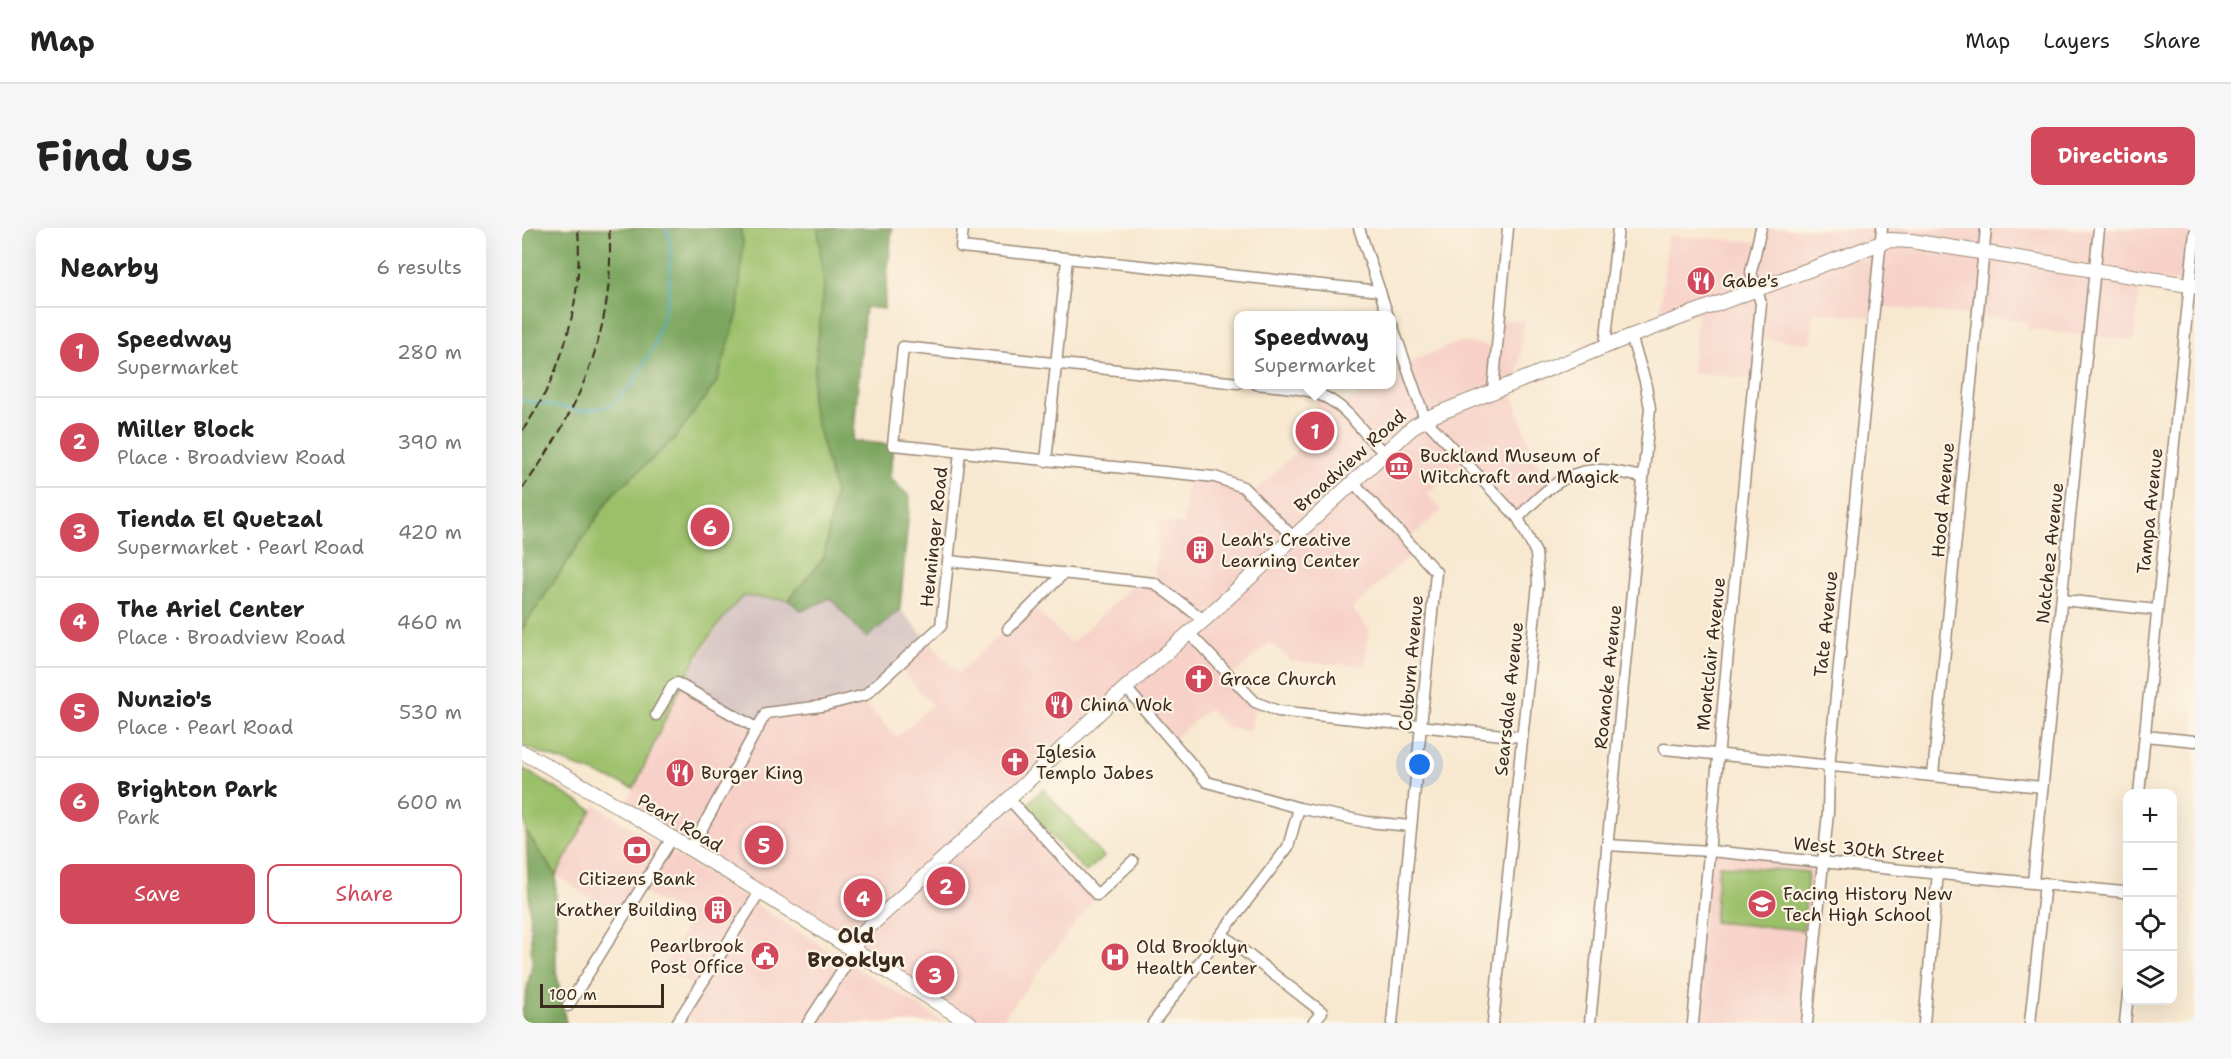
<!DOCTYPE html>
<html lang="en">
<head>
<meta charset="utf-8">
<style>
	body { margin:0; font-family:"Shantell Sans",sans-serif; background:#f6f6f6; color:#222 }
	.controls { position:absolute; right:18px; bottom:18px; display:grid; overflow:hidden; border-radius:12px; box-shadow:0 6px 24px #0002 }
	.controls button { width:54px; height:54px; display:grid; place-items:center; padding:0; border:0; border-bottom:2px solid #e0e0e0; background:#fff; color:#222; font:30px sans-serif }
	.scale { position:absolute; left:18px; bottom:15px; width:124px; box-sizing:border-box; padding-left:6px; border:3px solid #3b2a1e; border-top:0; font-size:16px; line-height:21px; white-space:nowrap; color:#3b2a1e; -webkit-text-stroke:4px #fcf5e5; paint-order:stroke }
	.you { position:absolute; left:898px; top:537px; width:21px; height:21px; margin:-15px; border:4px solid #fff; border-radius:50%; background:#1a73e8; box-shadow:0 0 0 9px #1a73e833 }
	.badge { display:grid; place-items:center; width:39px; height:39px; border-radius:50%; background:#d1495b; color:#fff; font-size:20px; font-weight:700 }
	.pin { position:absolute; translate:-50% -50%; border:3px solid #fff; box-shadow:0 2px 6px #0006 }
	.popup { position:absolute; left:712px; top:83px; width:162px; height:78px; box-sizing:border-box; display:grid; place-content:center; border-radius:12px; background:#fff; filter:drop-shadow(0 2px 4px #0005); font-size:20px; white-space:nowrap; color:#767676 }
	.popup b { font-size:22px; color:#222 }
	.popup::after { content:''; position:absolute; left:50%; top:100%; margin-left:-12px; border:12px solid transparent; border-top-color:#fff }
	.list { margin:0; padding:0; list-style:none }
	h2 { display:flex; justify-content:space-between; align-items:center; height:78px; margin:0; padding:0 24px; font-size:26px }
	h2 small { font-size:20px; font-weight:400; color:#767676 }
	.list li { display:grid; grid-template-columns:39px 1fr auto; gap:18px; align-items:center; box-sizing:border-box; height:90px; padding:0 24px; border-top:2px solid #e0e0e0 }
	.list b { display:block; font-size:22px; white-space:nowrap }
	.list p { margin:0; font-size:20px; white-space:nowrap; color:#767676 }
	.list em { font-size:20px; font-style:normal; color:#767676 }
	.actions { display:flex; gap:12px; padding:18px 24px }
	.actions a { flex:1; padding:14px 0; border:2px solid #d1495b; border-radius:12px; text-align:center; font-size:21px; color:#d1495b }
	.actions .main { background:#d1495b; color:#fff }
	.icon { flex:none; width:33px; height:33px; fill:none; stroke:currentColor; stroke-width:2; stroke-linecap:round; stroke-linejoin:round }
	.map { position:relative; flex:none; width:1673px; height:795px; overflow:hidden; border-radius:12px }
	header { display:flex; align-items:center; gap:36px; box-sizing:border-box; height:84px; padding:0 30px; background:#fff; border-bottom:2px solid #e0e0e0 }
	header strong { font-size:28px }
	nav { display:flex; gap:33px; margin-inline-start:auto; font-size:21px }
	.intro { display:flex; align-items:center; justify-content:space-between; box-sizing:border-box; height:144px; padding:0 36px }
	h1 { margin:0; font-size:42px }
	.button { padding:15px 27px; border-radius:12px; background:#d1495b; color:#fff; font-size:21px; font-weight:700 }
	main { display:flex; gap:36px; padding:0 36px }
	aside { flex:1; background:#fff; border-radius:12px; box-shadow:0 6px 24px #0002 }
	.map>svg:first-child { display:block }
	.built { fill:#f7d1c8 }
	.industrial { fill:#d2bfc0 }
	.green { fill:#9bc06a; stroke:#6b7544; stroke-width:1.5 }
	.forest { fill:#7ca65e; stroke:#5c683e; stroke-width:1.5 }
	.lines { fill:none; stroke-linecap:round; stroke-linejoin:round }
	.stream { stroke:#44acc3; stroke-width:2 }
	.minor-casing { stroke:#9a8977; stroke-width:13 }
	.major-casing { stroke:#9a8977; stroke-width:16 }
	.minor { stroke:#fff; stroke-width:10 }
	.major { stroke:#fff; stroke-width:14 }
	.rail { stroke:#3b2a1e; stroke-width:2; stroke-dasharray:9 4.5; stroke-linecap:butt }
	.labels { text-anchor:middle; stroke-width:4.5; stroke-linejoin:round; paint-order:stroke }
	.poi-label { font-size:18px; fill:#3b2a1e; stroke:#fcf5e5; text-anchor:start }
	.street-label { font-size:18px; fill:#3b2a1e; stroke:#fcf5e5 }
	.quarter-label { font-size:21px; font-weight:bold; fill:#3b2a1e; stroke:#fcf5e5 }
</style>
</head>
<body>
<header>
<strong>Map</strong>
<nav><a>Map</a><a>Layers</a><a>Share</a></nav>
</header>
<div class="intro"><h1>Find us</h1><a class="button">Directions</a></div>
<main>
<aside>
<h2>Nearby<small>6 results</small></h2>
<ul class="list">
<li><span class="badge">1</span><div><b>Speedway</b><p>Supermarket</p></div><em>280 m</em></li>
<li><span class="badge">2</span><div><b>Miller Block</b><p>Place · Broadview Road</p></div><em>390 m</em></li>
<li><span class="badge">3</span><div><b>Tienda El Quetzal</b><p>Supermarket · Pearl Road</p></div><em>420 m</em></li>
<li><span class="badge">4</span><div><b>The Ariel Center</b><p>Place · Broadview Road</p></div><em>460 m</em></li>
<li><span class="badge">5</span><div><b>Nunzio's</b><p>Place · Pearl Road</p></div><em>530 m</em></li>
<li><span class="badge">6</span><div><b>Brighton Park</b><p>Park</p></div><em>600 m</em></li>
</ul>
<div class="actions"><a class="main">Save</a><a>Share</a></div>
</aside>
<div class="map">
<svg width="1673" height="795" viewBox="0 0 1673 795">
	<rect width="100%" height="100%" fill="#fcf5e5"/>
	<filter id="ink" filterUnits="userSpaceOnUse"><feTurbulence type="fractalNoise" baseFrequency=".0167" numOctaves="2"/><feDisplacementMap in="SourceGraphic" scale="12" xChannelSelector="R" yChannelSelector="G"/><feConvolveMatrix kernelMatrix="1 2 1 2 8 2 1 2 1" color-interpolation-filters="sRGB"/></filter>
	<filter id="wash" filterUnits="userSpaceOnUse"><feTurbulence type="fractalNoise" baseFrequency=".008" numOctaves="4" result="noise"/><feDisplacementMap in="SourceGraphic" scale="24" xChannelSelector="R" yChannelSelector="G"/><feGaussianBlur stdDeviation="1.35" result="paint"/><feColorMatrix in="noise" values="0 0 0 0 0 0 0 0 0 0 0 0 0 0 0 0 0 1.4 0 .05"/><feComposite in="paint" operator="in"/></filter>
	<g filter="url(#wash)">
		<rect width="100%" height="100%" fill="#f8e8d0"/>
		<!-- built -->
		<g class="built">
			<polygon points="1239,0 1276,1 1673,0 1667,57 1619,48 1612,112 1505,101 1506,93 1353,78 1352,89 1292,84 1289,115 1236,110 1232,151 1170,145 1176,84 1137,98 1146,7 1236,14"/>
			<polygon points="977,91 1002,93 996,152 987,156 1014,234 1030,258 996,290 941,233 905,266 920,282 886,312 894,322 830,381 847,401 843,438 769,433 748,414 709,449 733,474 729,502 704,499 687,481 650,512 604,461 488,571 575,667 478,795 448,795 102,582 160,456 244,485 336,469 375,509 410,477 375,437 404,411 436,445 510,377 549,416 615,353 632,355 638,293 661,296 666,246 693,249 730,267 777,221 797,167 816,178 833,170 841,160 853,157 870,156 870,151 886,147 883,136 937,114 975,119"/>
			<polygon points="73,577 424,795 177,795 165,788 180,764 140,740 165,697 166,687 111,660 95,688 34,647"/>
			<polygon points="1188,623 1301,635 1285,795 1171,795"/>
		</g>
		<!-- industrial -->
		<polygon class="industrial" points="221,368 266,372 280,383 308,370 345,410 378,381 404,411 343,467 245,485 236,501 160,456 207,382"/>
		<!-- green -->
		<g class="green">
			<path d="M218 0H296L302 59 289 174 313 264 302 330 266 372 221 368C169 420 143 495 112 560L0 518V401L90 267 152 211 221 14Z"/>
			<polygon points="0,540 70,582 34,647 4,604 0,571"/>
			<polygon points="521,561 582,629 564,644 502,579"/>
			<polygon points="1197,637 1286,644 1281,702 1192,694"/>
		</g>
		<!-- forest -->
		<g class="forest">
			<polygon points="0,0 218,0 221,14 216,85 195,154 152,211 90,267 0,401"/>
			<polygon points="296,0 370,0 362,81 343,79 331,213 371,217 368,250 388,269 378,381 345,410 308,370 280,383 266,372 302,330 313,264 289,174 302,59"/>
			<polygon points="4,604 34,647 34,743 44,795 0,795 0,785 10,737"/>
		</g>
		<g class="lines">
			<!-- stream -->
			<polyline class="stream" points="0,172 60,183 88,178 112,154 132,118 146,69 149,23 145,0"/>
		</g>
	</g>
	<g filter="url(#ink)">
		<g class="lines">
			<!-- minor casing -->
			<g class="minor-casing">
				<g id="minor">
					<polyline points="441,0 439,19 858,63"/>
					<polyline points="837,0 866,88"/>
					<polyline points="870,97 903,191 996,290 1014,325 1016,356 971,795"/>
					<polyline points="1083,118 1096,0"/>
					<polyline points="716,155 381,119 371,217 693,249 721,259 771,309"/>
					<path d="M734 156C759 159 788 159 810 173 831 186 844 210 863 225"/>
					<polyline points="971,162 986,0"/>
					<polyline points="524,233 545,31"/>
					<polyline points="831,254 914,344 870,795"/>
					<path d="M996 290C1018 267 1041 243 1075 242 1090 241 1107 247 1121 249"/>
					<polyline points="427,333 632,355 682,392"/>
					<polyline points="1540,372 1635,382"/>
					<polyline points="486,401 542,345"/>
					<polyline points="667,405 733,474 756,483 1000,509"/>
					<polyline points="604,460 685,554 777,580 845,594 889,598"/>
					<polyline points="134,487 151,457 155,455 236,501"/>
					<polyline points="1623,508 1673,513"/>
					<polyline points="1142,521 1520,559"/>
					<polyline points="1411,547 1464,0"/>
					<polyline points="1617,566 1673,4"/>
					<polyline points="487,571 575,667 611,633"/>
					<polyline points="1085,617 1188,623 1601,664 1606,662"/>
					<polyline points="168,622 244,485 300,478 343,467 419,398 438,224"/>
					<polyline points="1511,654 1577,0"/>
					<polyline points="701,707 800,784 791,795"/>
					<polyline points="46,778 150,610"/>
					<polyline points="155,795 238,664"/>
					<polyline points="286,795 323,738 331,722"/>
					<polyline points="631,795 766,619 777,580"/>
					<polyline points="1068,795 1128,180 1123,153 1109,108"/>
					<polyline points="1171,795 1239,75 1229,44 1239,0"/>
					<polyline points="1285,795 1306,585 1307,539 1360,0"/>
					<polyline points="1402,795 1416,645"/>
					<polyline points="1508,795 1523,655"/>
					<polyline points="1603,795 1606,766"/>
				</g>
			</g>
			<!-- major casing -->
			<g class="major-casing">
				<g id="major">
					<path d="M0 524C153 607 299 703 448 795"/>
					<polyline points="331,722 338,707 487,571 599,464 682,392 892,198 910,188 1109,108 1367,12 1389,13 1673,58"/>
				</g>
			</g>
			<!-- minor -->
			<use href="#minor" class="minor"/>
			<!-- major -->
			<use href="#major" class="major"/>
			<!-- rail -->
			<g class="rail">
				<path d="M0 203C42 145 61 70 56 0"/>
				<path d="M0 261C57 184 95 98 87 0"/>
			</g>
		</g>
	</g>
	<!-- icons -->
	<defs>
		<g id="restaurant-disc" transform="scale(1.5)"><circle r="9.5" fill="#d1495b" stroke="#fcf5e5"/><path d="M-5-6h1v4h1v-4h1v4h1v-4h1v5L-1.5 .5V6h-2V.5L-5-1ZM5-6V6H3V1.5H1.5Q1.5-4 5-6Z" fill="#fff"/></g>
		<g id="museum-disc" transform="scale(1.5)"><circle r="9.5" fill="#d1495b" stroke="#fcf5e5"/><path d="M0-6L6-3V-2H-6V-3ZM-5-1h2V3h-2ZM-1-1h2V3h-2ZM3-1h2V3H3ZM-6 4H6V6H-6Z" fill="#fff"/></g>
		<g id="building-disc" transform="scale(1.5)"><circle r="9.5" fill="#d1495b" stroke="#fcf5e5"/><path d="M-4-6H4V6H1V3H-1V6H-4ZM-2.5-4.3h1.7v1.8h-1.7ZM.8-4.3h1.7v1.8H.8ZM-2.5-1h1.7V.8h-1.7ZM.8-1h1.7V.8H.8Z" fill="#fff"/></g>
		<g id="church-disc" transform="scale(1.5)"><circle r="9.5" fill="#d1495b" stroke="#fcf5e5"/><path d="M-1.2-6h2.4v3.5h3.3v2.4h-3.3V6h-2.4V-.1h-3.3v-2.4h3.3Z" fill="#fff"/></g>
		<g id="bank-disc" transform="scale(1.5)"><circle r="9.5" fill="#d1495b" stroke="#fcf5e5"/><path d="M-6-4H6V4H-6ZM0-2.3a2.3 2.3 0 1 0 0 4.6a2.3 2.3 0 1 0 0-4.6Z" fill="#fff"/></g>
		<g id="school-disc" transform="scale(1.5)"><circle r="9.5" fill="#d1495b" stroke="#fcf5e5"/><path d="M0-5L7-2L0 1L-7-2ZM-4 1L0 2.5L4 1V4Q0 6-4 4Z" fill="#fff"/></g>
		<g id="civic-disc" transform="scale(1.5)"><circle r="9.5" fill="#d1495b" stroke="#fcf5e5"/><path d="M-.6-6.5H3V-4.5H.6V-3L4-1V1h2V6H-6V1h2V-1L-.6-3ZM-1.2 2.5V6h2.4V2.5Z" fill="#fff"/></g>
		<g id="hospital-disc" transform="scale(1.5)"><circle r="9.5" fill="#d1495b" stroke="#fcf5e5"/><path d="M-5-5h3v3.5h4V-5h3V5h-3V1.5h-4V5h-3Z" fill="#fff"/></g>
	</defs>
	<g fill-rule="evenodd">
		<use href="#restaurant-disc" x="1179" y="53"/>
		<use href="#museum-disc" x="877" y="238"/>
		<use href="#building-disc" x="678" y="322"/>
		<use href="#church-disc" x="677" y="451"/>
		<use href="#restaurant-disc" x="537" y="477"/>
		<use href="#church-disc" x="493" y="534"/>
		<use href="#restaurant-disc" x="158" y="545"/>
		<use href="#bank-disc" x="115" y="622"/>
		<use href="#school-disc" x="1240" y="676"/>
		<use href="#building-disc" x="196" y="682"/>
		<use href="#civic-disc" x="243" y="728"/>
		<use href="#hospital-disc" x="593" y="729"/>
	</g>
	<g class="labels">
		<!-- poi labels -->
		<g class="poi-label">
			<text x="1200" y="59">Gabe's</text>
			<text x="898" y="234">Buckland Museum of<tspan x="898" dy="21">Witchcraft and Magick</tspan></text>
			<text x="699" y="318">Leah's Creative<tspan x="699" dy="21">Learning Center</tspan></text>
			<text x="698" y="457">Grace Church</text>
			<text x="558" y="483">China Wok</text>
			<text x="514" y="530">Iglesia<tspan x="514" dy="21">Templo Jabes</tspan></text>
			<text x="179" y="551">Burger King</text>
			<text x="115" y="657" text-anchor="middle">Citizens Bank</text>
			<text x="1261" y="672">Facing History New<tspan x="1261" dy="21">Tech High School</tspan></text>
			<text x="175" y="688" text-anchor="end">Krather Building</text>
			<text x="222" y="724" text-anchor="end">Pearlbrook<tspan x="222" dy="21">Post Office</tspan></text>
			<text x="614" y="725">Old Brooklyn<tspan x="614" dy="21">Health Center</tspan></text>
		</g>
		<!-- street labels -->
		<g class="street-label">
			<text transform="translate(828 233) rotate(-42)" y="6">Broadview Road</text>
			<text transform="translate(1421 272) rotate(-85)" y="6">Hood Avenue</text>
			<text transform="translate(1628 283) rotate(-84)" y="6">Tampa Avenue</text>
			<text transform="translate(412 309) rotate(-84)" y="6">Henninger Road</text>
			<text transform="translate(1528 325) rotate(-84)" y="6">Natchez Avenue</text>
			<text transform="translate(1304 396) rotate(-84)" y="6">Tate Avenue</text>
			<text transform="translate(1189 426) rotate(-84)" y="6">Montclair Avenue</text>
			<text transform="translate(889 435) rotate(-85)" y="6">Colburn Avenue</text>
			<text transform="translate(1086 449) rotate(-84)" y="6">Roanoke Avenue</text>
			<text transform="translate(987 471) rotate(-84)" y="6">Searsdale Avenue</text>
			<text transform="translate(158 595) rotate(31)" y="6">Pearl Road</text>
			<text transform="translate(1347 622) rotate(5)" y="6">West 30th Street</text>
		</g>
		<!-- quarter labels -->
		<g class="quarter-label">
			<text x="334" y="715">Old<tspan x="334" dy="24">Brooklyn</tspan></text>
		</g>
	</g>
</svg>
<div class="controls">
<button>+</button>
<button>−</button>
<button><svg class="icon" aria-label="locate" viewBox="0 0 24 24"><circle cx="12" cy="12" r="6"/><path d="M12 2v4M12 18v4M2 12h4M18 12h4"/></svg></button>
<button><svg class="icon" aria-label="layers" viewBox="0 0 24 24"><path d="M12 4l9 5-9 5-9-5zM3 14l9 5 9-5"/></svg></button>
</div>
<div class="scale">100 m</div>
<div class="you"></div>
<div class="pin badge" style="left:793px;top:203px">1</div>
<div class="popup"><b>Speedway</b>Supermarket</div>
<div class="pin badge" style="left:424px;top:658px">2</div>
<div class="pin badge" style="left:413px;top:747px">3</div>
<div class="pin badge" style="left:341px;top:670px">4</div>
<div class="pin badge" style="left:242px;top:617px">5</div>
<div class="pin badge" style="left:188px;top:299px">6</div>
</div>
</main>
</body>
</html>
